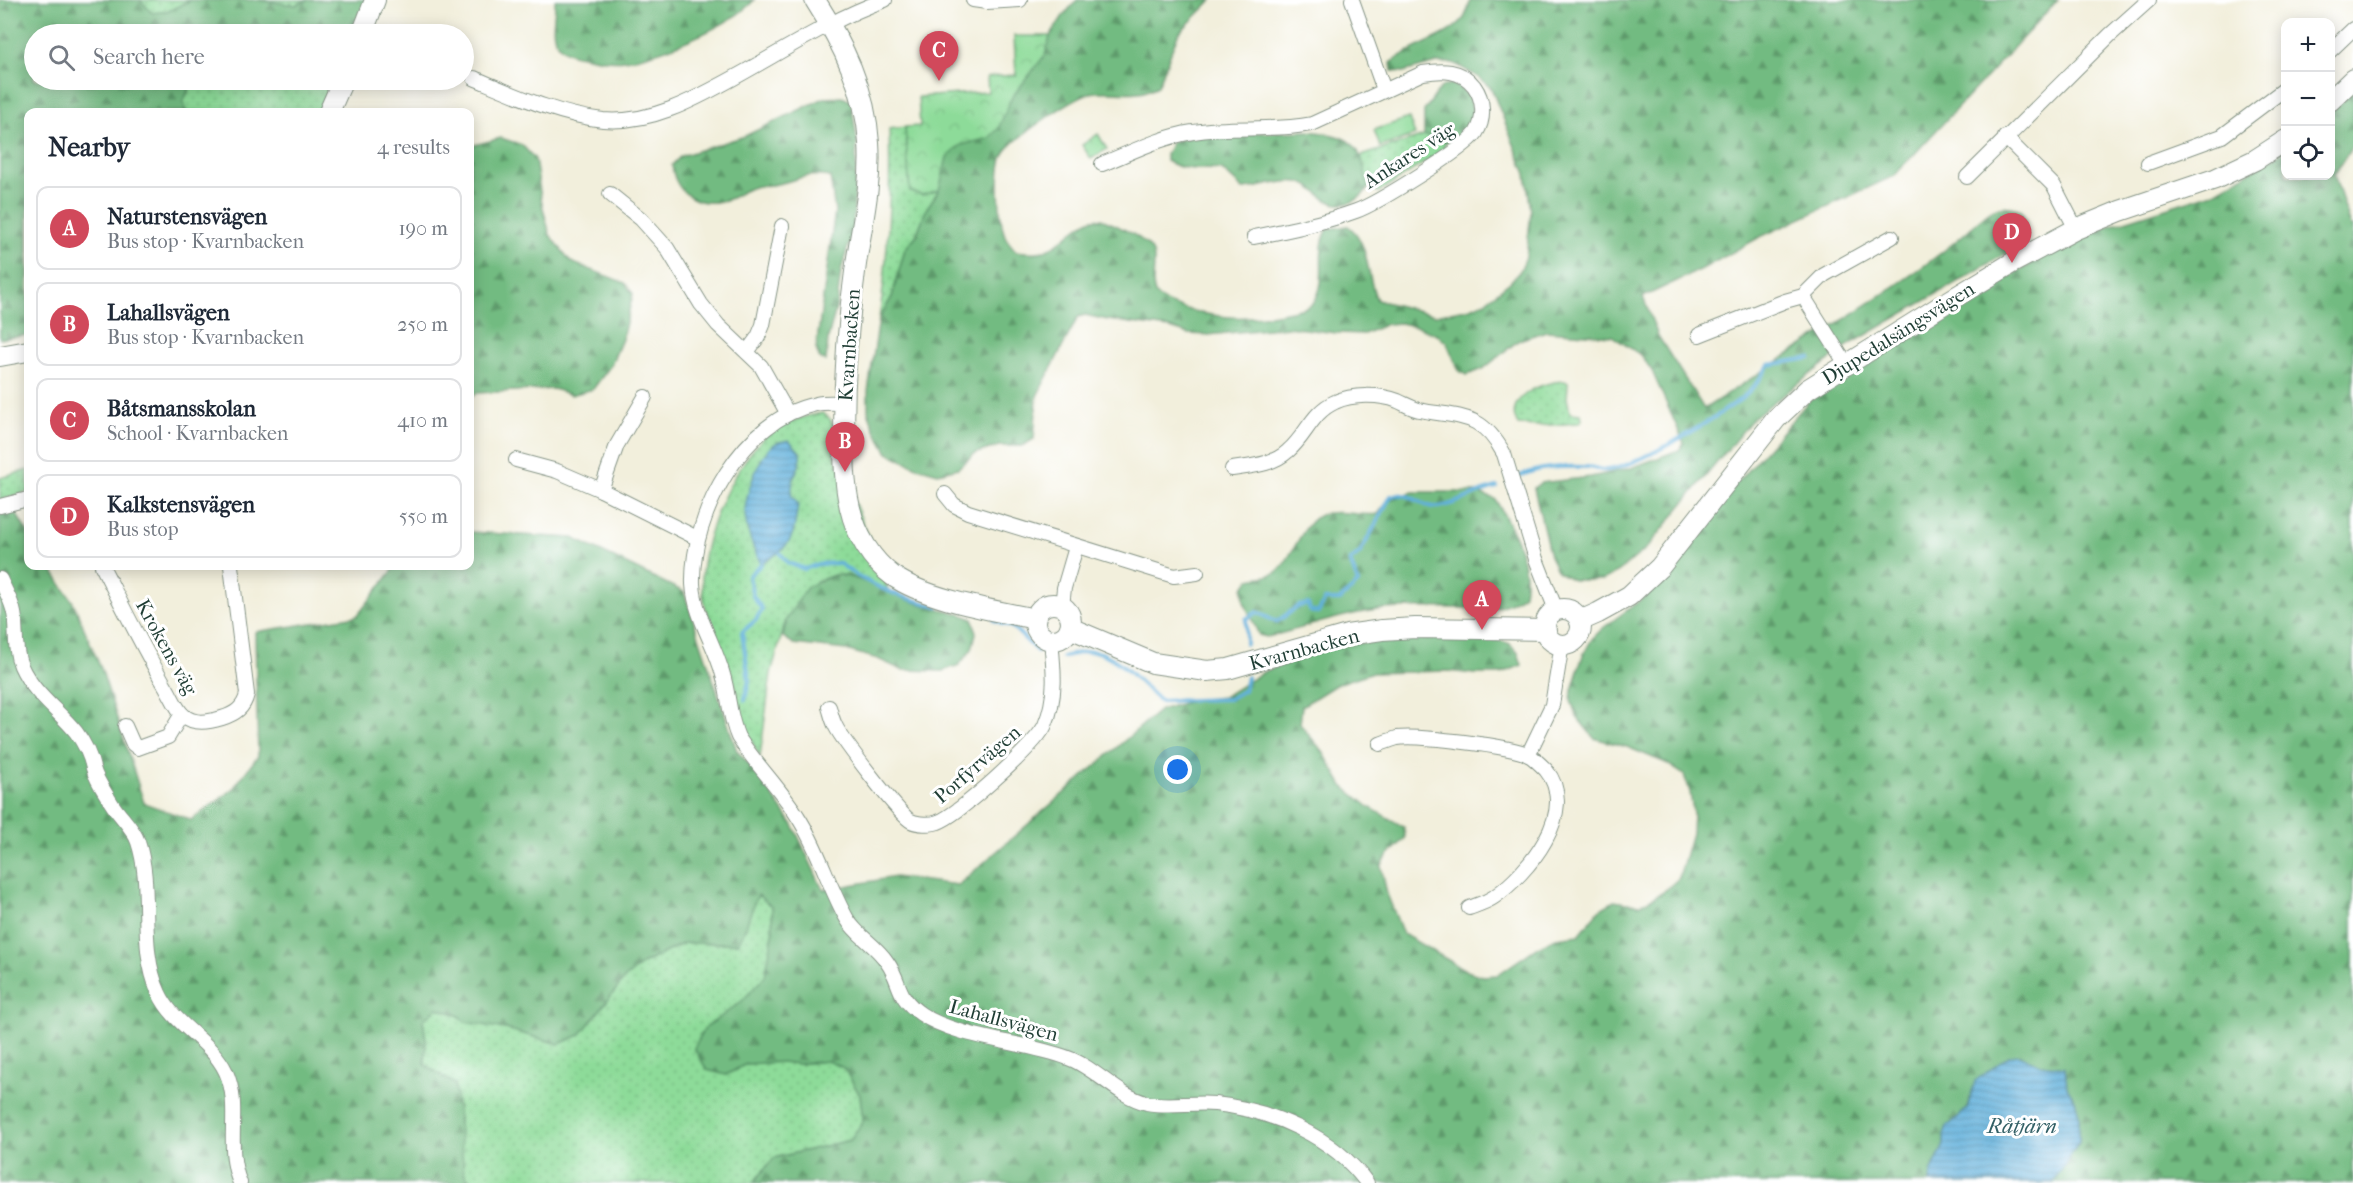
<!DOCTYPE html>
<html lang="en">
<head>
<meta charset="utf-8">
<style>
	body { margin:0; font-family:"IM FELL French Canon",serif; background:#f6f6f7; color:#1f2937 }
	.controls { position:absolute; right:18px; top:18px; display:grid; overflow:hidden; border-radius:12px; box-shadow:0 3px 15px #0003 }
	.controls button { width:54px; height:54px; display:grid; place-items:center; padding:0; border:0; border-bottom:2px solid #e0e1e3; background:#fff; color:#1f2937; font:30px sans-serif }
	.you { position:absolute; left:1178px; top:770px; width:21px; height:21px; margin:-15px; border:4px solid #fff; border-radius:50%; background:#1a73e8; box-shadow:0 0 0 9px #1a73e833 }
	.badge { display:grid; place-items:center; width:39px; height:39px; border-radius:50%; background:#d1495b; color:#fff; font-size:20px; font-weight:700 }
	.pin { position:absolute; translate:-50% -50px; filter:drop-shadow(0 2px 3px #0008) }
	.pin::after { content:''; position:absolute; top:32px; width:21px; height:18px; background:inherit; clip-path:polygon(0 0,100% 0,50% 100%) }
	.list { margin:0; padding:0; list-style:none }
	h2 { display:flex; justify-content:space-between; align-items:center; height:78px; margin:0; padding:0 24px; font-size:26px }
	h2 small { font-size:20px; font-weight:400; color:#747a83 }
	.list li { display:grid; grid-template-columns:39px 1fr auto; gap:18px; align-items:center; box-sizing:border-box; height:84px; margin:0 12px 12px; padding:0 12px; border:2px solid #e0e1e3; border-radius:12px }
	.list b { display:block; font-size:22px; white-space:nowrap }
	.list p { margin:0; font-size:20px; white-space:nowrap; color:#747a83 }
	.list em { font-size:20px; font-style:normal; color:#747a83 }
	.icon { flex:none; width:33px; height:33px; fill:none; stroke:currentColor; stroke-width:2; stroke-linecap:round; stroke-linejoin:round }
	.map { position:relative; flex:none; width:2353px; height:1183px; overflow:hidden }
	.search { position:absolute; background:#fff; box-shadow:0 3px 15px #0003; left:24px; top:24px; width:450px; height:66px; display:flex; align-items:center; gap:15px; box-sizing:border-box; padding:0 21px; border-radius:33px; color:#747a83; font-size:22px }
	.panel { position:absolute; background:#fff; box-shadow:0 3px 15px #0003; left:24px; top:108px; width:450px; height:462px; border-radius:12px }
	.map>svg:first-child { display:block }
	.grass { fill:url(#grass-dots); stroke:#568c66; stroke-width:1.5 }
	.forest { fill:url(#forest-firs); stroke:#487c5a; stroke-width:1.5 }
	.park { fill:url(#park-crowns); stroke:#568c66; stroke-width:1.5 }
	.pitch { fill:#8ddb99; stroke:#568c66; stroke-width:1.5 }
	.water { fill:url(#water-rules); stroke:#407688; stroke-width:1.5 }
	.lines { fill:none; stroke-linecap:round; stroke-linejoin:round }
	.stream { stroke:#61b0db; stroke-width:4 }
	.street-casing { stroke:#889688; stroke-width:16 }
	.secondary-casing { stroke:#889688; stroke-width:22 }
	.street { stroke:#fff; stroke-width:14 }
	.secondary { stroke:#fff; stroke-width:20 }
	.labels { text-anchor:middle; stroke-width:6; stroke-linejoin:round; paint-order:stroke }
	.street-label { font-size:20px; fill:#1f3d34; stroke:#fff }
	.water-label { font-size:21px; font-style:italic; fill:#336066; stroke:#fff }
</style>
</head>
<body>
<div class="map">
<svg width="2353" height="1183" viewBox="0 0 2353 1183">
	<defs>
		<pattern id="grass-dots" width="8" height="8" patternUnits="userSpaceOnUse" patternTransform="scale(1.5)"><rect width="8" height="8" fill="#8ddb99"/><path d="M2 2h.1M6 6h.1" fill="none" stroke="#79bd84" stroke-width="1.8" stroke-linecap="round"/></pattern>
		<pattern id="forest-firs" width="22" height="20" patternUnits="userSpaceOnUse" patternTransform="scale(1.5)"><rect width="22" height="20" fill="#72bb81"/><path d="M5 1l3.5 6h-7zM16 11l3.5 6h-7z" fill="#5d996a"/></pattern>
		<pattern id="park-crowns" width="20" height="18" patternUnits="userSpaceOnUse" patternTransform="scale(1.5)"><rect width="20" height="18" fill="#8ddb99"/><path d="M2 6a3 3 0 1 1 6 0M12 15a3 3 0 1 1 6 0" fill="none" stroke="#79bd84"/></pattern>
		<pattern id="water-rules" width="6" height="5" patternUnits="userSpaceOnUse" patternTransform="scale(1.5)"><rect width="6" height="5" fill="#61b0db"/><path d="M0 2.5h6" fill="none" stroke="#4f90b2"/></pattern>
	</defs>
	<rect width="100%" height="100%" fill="#fff"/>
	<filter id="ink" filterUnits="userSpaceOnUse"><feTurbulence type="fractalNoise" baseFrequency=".0167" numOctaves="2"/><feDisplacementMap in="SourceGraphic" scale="12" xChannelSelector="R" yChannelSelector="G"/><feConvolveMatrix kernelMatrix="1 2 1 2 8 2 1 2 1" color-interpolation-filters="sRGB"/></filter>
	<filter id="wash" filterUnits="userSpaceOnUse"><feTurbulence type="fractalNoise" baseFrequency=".008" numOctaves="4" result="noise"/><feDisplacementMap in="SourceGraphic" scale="24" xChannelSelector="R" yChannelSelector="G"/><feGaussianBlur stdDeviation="1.35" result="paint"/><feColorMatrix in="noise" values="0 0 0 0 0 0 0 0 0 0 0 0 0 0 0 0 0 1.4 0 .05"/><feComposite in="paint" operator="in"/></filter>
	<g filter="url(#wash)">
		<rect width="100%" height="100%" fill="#f2efdc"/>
		<!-- grass -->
		<g class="grass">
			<polygon points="140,0 191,0 168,12 152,13"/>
			<polygon points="256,0 308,0 296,5"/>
			<polygon points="193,80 337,80 322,112 186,112 183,102"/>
			<path d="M905 127 910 191 922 195 939 190 927 208 916 236 905 249 892 297 879 319C889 253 891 195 889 129Z"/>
			<polygon points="1424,136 1437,137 1445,142 1444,150 1379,192 1368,188 1361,156"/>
			<path d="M1565 381 1568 383 1567 398 1570 413 1581 414 1582 420 1578 423 1538 426 1518 425C1502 397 1544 381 1565 381Z"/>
			<path d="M823 413 830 419 836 431 835 456 886 578 888 593 848 575H834L817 581 796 607 786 620 771 673 760 757C751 741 743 725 738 707 737 700 737 692 735 685 727 654 707 626 703 594 696 546 730 470 765 437 777 425 806 415 823 413Z"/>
			<polygon points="28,470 28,492 0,500 0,478"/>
			<path d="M758 895 772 907C772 926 775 960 765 977 753 998 723 1015 704 1029L726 1075 746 1064 782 1062 798 1064 827 1061 844 1068 860 1095 863 1121 851 1140 774 1158 753 1183H472L464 1173 459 1135V1115L436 1073 425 1065 426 1040 423 1020 437 1008 458 1015 466 1022 506 1029 559 1044 580 1035 625 978 642 964 684 943H738C748 928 749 911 758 895Z"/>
		</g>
		<!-- forest -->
		<g class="forest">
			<polygon points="0,0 140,0 152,13 168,11 191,0 256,0 296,5 308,0 367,0 355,34 34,34 34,80 193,80 183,102 186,112 28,112 28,335 0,339"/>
			<path d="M555 0H754C730 27 661 54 625 60 612 62 596 59 583 56 573 55 561 51 556 41 550 30 556 12 555 0Z"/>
			<path d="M1077 0H1212L1178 34 1158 86C1132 99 1115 88 1090 93 1074 97 1011 140 1004 154 996 169 999 220 1005 236 1007 241 1012 246 1016 251 1026 252 1038 254 1047 250 1062 244 1085 214 1101 219 1115 224 1148 239 1153 253 1157 265 1148 288 1158 297 1165 303 1175 306 1183 308 1221 320 1252 320 1291 311 1300 309 1311 308 1315 300 1329 277 1314 252 1328 229L1348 226C1370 241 1366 277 1377 300L1435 315 1471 308 1486 301 1510 282 1520 271 1526 257 1531 212 1526 174 1491 88 1478 77 1454 63H1437L1403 72 1392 71 1391 63C1412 44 1447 40 1464 18 1467 13 1469 5 1471 0H2058L1894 176 1758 238 1702 269 1643 297 1658 336 1704 409C1750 379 1797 349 1843 320 1885 293 1926 267 1963 235 1983 219 1992 198 2021 210L2026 222V238L2019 246 1849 345 1754 417 1648 547 1619 571 1603 580H1573L1558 572 1550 556 1534 488 1540 483 1591 477 1631 468 1679 450 1684 443 1652 371 1642 356 1612 336 1546 331 1519 340 1483 369 1467 375 1459 371 1447 343 1437 335 1419 327 1400 323 1387 324 1364 334 1337 333 1288 327 1208 335 1189 334 1170 328 1108 320 1085 315 1078 317 1037 396 1034 439 1022 446H999L974 454 958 468 938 473 917 467 888 453 875 431 868 411V391L879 319 892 297 905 249 916 236 927 208 939 190 947 157 961 145 989 138 1012 97 1045 55 1050 36 1063 16Z"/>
			<path d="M1451 84C1483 97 1474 123 1453 142H1445L1437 137 1424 136V111L1442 86Z"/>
			<path d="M2353 91V145L2334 175 2351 226H2353V1183H2053L2079 1142V1115L2075 1100 2067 1087 2065 1067 2039 1064 2009 1056 1989 1072 1969 1099 1967 1109 1947 1127 1944 1135V1145L1931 1173 1930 1183H753L774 1158 851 1140 863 1121 860 1095 844 1068 827 1061 798 1064 782 1062 746 1064 726 1075 707 1070 694 1048 704 1029 742 1001 765 976 773 935 772 907 758 895C749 911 748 928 738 943H684L642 964 625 978 580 1035 559 1044 506 1029 465 1022 458 1015 437 1008 423 1020 426 1040 425 1065 455 1084 464 1173 472 1183H0V515L14 510 28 533V566H49L73 602 102 671 144 803 191 820 232 790 258 756 255 632 357 616 396 566H470V532L573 538 684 592 737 751 756 772 793 825 823 890 895 877 958 885 1160 710 1194 700 1223 697 1265 671 1325 650 1381 639 1421 635 1491 637 1510 644 1518 653 1522 665 1500 674H1474L1448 671 1370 673 1337 684 1302 706 1300 724 1323 752 1343 786 1369 807 1404 827 1405 839 1387 856 1381 866 1387 894 1403 934 1467 971 1482 976 1497 975 1538 947 1556 938 1579 935 1599 910 1614 901 1640 905 1662 893 1679 878 1692 833 1693 813 1690 792 1684 775 1666 763 1627 747 1594 738 1577 717 1571 701 1572 690 1583 655 1592 639 1603 628 1666 581 1734 486 1808 402 1892 348 2045 256 2109 226 2213 193 2285 151 2286 176H2330L2331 111Z"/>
			<path d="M842 97 851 101 857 140 853 229 841 271 837 304 828 339 826 361 820 359 816 349 835 211 830 177C805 172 799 180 777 184 769 186 761 185 754 187 745 189 737 196 729 199 700 209 675 195 672 165L681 156 745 136 824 98Z"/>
			<path d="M1308 131C1354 136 1361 143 1368 188 1360 201 1343 209 1329 201 1317 195 1311 184 1298 182 1284 179 1259 188 1243 189L1222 170C1202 168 1185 172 1166 161V154L1173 141 1202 135Z"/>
			<polygon points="501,138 522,145 535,159 542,204 550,235 571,262 625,283 633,294 622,339 611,365 593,389 571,395 554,389 477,393 470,398 470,146"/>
			<path d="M1413 492H1476L1495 499C1512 528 1530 560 1524 594 1504 610 1491 608 1467 608 1435 608 1402 606 1370 611 1335 616 1302 629 1267 637L1259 635 1244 602 1243 588 1250 579C1257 577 1267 577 1273 574 1291 566 1302 519 1323 514 1341 509 1360 517 1378 514L1389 500Z"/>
			<path d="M834 575C862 575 887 594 914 602 934 609 955 610 973 619L976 633 972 649 959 665 943 671 902 670 878 659 846 650 794 644 783 637 786 620 807 587Z"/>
		</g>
		<!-- park -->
		<g class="park">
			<polygon points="1014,36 1050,36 1045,55 1012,97 998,129 989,138 961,145 947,157 939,190 922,195 910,191 905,127 920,126 918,97 988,92 987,77 1016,75"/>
			<polygon points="1098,134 1107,149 1091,159 1082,145"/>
		</g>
		<!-- pitch -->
		<polygon class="pitch" points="1409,118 1415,135 1380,147 1374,130"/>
		<!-- water -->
		<g class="water">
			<path d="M789 440 800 452C801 468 797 468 793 480 792 484 792 490 791 495L798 504C793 540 793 545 761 564 753 548 745 529 745 510 746 494 759 456 772 446 777 441 783 441 789 440Z"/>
			<polygon points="2016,1054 2039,1064 2065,1067 2067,1087 2075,1100 2079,1114 2079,1142 2053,1183 1930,1183 1931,1173 1944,1145 1944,1135 1947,1127 1967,1109 1975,1081 2009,1056"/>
		</g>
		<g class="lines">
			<!-- stream -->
			<g class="stream">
				<path d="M1516 478C1538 466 1565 466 1588 467 1594 467 1601 471 1606 470 1634 469 1730 411 1750 391 1758 383 1763 373 1769 365L1810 358"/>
				<path d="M780 553 788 563 805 569 818 564 839 563C866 585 904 599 938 606"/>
				<polyline points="994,620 1014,628 1037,651"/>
				<path d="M1246 644V619L1257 612 1276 622 1299 606 1308 604 1310 611 1318 613 1325 600H1340L1358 583 1350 561 1360 553 1391 496C1413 490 1420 509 1439 507 1456 505 1477 491 1497 487"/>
				<path d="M1063 657C1074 654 1090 649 1101 653 1123 661 1142 686 1160 701L1229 699 1244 690 1247 677"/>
				<polyline points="745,700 749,680 742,632 756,620 762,609 753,596 749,576 761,564"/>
			</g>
		</g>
	</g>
	<g filter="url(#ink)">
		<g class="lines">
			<!-- street casing -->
			<g class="street-casing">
				<g id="street">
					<polyline points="973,0 987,2 1020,0"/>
					<polyline points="1352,0 1384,90"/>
					<polyline points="2330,51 2353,29"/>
					<path d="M474 78C515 95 558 115 603 120 653 124 697 98 739 75 786 49 834 18 885 0"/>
					<polyline points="2005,137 2054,186 2076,229"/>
					<polyline points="2148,163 2222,136 2286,88"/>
					<path d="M1102 164C1132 152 1161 137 1193 132 1232 125 1272 132 1312 124L1423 73C1442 70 1461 69 1474 86 1484 100 1485 119 1476 133 1465 149 1376 204 1356 211 1323 223 1289 230 1254 237"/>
					<polyline points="1967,177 2110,35 2149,0"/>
					<polyline points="610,194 641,219 667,248 701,304 718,325 761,366 788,414"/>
					<polyline points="1803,296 1846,364"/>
					<polyline points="1699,335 1785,301 1803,296 1824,275 1892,237"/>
					<polyline points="747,352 758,337 763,325 782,226"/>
					<path d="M844 403C835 403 825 402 816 404 743 419 691 514 693 584 695 617 715 644 723 675 729 695 729 717 738 737 756 765 780 788 798 817 819 849 828 886 847 919 857 936 876 945 887 962 902 983 895 996 921 1014 956 1038 1026 1042 1068 1058 1096 1068 1117 1096 1147 1103 1169 1107 1192 1102 1215 1104 1271 1110 1333 1136 1367 1183"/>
					<polyline points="516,460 557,471 601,490 697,538"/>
					<path d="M1232 469C1251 466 1273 465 1288 451 1306 436 1312 412 1335 402 1352 394 1380 394 1398 401 1405 404 1411 408 1419 410 1459 418 1481 411 1504 454L1536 559 1556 610"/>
					<polyline points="601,490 617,445 645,397"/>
					<polyline points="945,494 954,505 968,512 1174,576 1197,573"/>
					<polyline points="0,506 28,499"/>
					<path d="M102 566C123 607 143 648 166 687 171 695 176 708 183 715 194 725 209 722 222 718 235 714 244 708 247 694L231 566"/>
					<path d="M0 579C6 592 15 607 15 622 16 637 15 652 21 666 33 693 58 710 76 732 85 744 90 754 93 768 96 780 106 794 112 804 120 817 133 827 138 842 154 890 137 945 159 993 174 1026 211 1040 226 1072 242 1108 224 1144 240 1183"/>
					<polyline points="1062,607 1064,588 1076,547"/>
					<path d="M829 707C831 713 832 719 835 725 840 737 901 817 911 821 917 824 931 825 938 822 957 816 1037 744 1045 725 1057 697 1054 669 1051 640"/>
					<polyline points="125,726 133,744 138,748 168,737 182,714"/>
					<path d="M1380 744C1385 742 1391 740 1397 738 1417 735 1512 746 1529 755 1535 759 1541 765 1546 770 1580 812 1527 874 1494 897 1487 902 1477 905 1469 908"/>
					<polyline points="1528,755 1552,705 1562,644"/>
				</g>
			</g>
			<!-- secondary casing -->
			<g class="secondary-casing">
				<g id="secondary">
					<path d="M815 0C843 44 866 91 869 143 872 184 862 223 856 264 848 319 844 375 844 431 844 457 844 483 850 508 856 534 871 560 893 576 927 600 994 610 1035 619"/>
					<polyline points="362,34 375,0"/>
					<polyline points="2330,101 2353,79"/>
					<polyline points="329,112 343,80"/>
					<polyline points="0,356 28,351"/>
					<circle cx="1053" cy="622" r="18"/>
					<circle cx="1563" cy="627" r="18"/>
					<polyline points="1580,621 1598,613 1629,596 1660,567 1776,419 1808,389 1944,304 2012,263 2076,229 2120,211 2215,179 2255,160 2286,140"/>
					<polyline points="1070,628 1153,663 1207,671 1228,669 1347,635 1382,630 1415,628 1546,630"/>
				</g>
			</g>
			<!-- street -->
			<use href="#street" class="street"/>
			<!-- secondary -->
			<use href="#secondary" class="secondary"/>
		</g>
	</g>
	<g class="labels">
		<!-- street labels -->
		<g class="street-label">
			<text transform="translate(1409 155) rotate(-33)" y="7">Ankares väg</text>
			<text transform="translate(1898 333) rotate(-32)" y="7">Djupedalsängsvägen</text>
			<text transform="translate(849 345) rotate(-86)" y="7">Kvarnbacken</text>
			<text transform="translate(167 647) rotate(61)" y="7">Krokens väg</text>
			<text transform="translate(1304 649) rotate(-15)" y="7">Kvarnbacken</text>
			<text transform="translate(977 764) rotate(-41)" y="7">Porfyrvägen</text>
			<text transform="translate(1004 1020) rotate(15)" y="7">Lahallsvägen</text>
		</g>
		<!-- water labels -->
		<g class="water-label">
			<text x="2022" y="1133">Råtjärn</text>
		</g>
	</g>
</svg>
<div class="controls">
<button>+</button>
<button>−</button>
<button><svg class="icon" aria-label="locate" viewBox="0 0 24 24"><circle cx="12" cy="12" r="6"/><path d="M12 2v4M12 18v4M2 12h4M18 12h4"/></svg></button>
</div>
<div class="you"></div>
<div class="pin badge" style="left:1482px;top:630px">A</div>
<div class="pin badge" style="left:845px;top:472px">B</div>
<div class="pin badge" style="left:939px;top:81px">C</div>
<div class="pin badge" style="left:2012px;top:263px">D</div>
<div class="search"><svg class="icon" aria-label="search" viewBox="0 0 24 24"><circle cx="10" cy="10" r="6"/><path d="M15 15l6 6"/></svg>Search here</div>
<section class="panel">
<h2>Nearby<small>4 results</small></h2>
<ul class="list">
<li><span class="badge">A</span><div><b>Naturstensvägen</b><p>Bus stop · Kvarnbacken</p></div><em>190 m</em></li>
<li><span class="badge">B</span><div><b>Lahallsvägen</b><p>Bus stop · Kvarnbacken</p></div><em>250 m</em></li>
<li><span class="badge">C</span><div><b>Båtsmansskolan</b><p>School · Kvarnbacken</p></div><em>410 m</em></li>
<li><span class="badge">D</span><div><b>Kalkstensvägen</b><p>Bus stop</p></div><em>550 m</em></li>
</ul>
</section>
</div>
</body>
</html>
